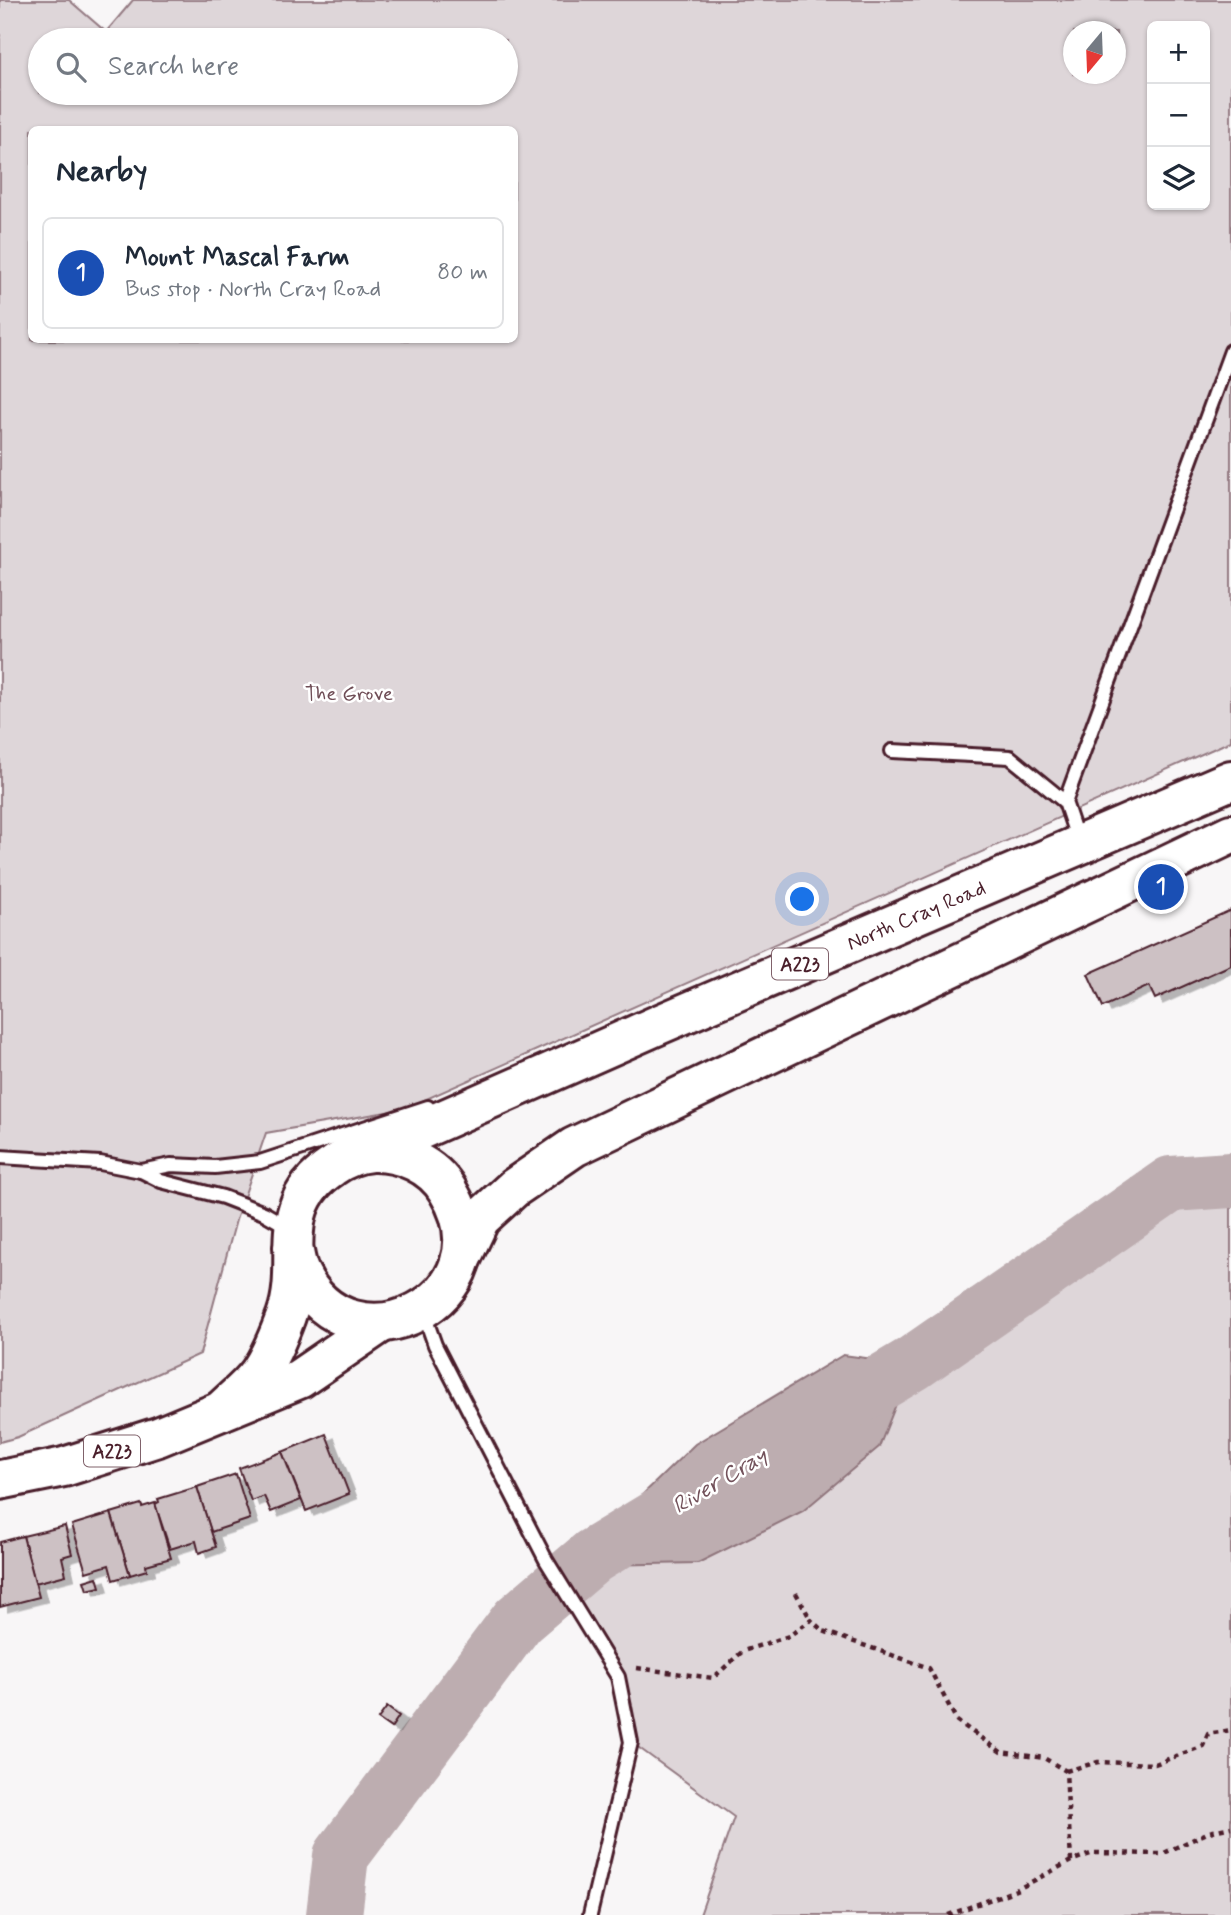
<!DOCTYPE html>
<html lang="en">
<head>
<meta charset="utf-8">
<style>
	body { margin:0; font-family:Mynerve,sans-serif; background:#f2f2f3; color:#1f2937 }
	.controls { position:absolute; right:21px; top:21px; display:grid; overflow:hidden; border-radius:10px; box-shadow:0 2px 5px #0004 }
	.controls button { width:63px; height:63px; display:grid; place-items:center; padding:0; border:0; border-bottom:2px solid #e0e1e3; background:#fff; color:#1f2937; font:35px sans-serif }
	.compass { position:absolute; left:1063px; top:21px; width:63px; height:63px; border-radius:50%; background:#fff; box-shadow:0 2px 5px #0004; rotate:199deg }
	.you { position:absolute; left:803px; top:900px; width:24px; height:24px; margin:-18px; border:5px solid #fff; border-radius:50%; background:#1a73e8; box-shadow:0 0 0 10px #1a73e833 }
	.badge { display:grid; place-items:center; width:46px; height:46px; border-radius:50%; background:#4a1f2b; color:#fff; font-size:23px; font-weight:700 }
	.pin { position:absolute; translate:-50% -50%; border:4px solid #fff; box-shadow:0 2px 7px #0006 }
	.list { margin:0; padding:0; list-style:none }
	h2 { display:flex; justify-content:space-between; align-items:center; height:91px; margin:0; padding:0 28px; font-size:30px }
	h2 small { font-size:23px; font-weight:400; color:#747a83 }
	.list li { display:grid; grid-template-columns:46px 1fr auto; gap:21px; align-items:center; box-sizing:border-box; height:112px; margin:0 14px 14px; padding:0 14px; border:2px solid #e0e1e3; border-radius:10px }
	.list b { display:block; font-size:26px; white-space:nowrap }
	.list p { margin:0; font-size:23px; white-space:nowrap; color:#747a83 }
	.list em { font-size:23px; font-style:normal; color:#747a83 }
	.icon { flex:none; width:38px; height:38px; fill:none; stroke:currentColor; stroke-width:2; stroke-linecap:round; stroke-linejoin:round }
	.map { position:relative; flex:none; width:1231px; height:1915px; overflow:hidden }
	.search { position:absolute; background:#fff; box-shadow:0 2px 5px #0004; left:28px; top:28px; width:490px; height:77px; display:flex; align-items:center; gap:18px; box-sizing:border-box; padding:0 24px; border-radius:38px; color:#747a83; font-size:26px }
	.panel { position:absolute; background:#fff; box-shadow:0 2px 5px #0004; left:28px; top:126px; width:490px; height:217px; border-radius:10px }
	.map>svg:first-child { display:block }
	.green { fill:#ded6d9; stroke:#947a82; stroke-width:2; fill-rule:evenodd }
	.water { fill:#bdadb0; stroke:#8f747b; stroke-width:2 }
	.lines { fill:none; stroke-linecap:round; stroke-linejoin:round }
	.river { stroke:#bdadb0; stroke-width:56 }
	.building { fill:#cdc1c4; stroke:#4a1f2b; stroke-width:2; filter:url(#shadow) }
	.lane-casing { stroke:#4a1f2b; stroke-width:18 }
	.primary-casing { stroke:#4a1f2b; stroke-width:44 }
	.path { stroke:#4a1f2b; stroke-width:4.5; stroke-dasharray:5 5; stroke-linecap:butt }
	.lane { stroke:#fff; stroke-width:12 }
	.primary { stroke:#fff; stroke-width:38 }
	.labels { text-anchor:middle; stroke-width:5; stroke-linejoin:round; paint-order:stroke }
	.shield { fill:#fff; stroke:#80626b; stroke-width:2 }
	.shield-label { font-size:19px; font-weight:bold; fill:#4a1f2b }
	.park-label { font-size:21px; fill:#6f4d56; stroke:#fff }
	.street-label { font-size:21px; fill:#4a1f2b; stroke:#fff }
	.water-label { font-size:23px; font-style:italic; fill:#72515a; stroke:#fff }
</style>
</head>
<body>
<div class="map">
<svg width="1231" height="1915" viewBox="0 0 1231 1915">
	<defs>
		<filter id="shadow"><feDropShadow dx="8" dy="4.5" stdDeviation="0" flood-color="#0004"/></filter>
	</defs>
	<rect width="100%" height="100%" fill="#f8f6f7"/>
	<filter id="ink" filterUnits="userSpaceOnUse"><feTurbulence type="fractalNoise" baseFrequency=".0143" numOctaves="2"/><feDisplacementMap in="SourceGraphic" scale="14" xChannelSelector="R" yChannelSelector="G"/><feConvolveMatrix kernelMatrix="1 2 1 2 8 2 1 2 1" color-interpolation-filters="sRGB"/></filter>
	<g filter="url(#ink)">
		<!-- green -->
		<g class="green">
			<path d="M0 0H69L106 32 133 0H1231V741L404 1109 266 1133 236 1220 200 1354 18 1437 0 1442ZM1152 26H1205V205H1152ZM1074 32H1116V74H1074ZM40 40H506V93H40ZM32 130H514V340H32Z"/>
			<polygon points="1231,1180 1231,1915 700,1915 734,1817 631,1742 618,1677 559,1582 593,1556 912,1364 1171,1184"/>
		</g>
		<!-- water -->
		<polygon class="water" points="843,1355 912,1364 879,1447 803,1511 698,1563 600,1565 587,1548 695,1444"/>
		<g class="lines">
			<!-- river -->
			<g class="river">
				<polyline points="845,1404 912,1364 1171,1184 1231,1180"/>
				<polyline points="334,1915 341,1856 518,1620 593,1556 659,1516"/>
			</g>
		</g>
		<!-- building -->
		<g class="building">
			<polygon points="1231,910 1231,965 1155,999 1149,986 1103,1007 1088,974"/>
			<polygon points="326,1434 349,1494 306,1511 282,1452"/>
			<polygon points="282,1452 301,1500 271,1512 264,1496 251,1501 239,1468"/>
			<polygon points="236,1474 250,1519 211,1532 197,1487"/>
			<polygon points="197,1487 216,1547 199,1553 196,1541 170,1549 155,1504 159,1502 158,1499"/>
			<polygon points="155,1503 171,1558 146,1565 147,1570 130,1575 111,1513 141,1504 142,1507"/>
			<polygon points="111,1513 130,1575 113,1580 109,1565 86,1572 72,1525"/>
			<polygon points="65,1526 72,1554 62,1557 66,1575 35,1583 23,1536"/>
			<polygon points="23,1536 39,1597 0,1607 0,1542"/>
			<polygon points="97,1577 100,1587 87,1590 84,1581"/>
			<polygon points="387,1707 399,1716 391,1728 378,1719"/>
		</g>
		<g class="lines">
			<!-- lane casing -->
			<g class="lane-casing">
				<g id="lane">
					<polyline points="892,751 1010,757 1065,802"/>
					<polyline points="1078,841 1065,802 1231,351"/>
					<polyline points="0,1157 100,1163 141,1171 161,1181 223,1197 264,1213 290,1228"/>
					<polyline points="141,1171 171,1165 215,1167 260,1162 428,1107"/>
					<polyline points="424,1314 435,1345 546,1560 618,1677 631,1742 590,1915"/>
				</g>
			</g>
			<!-- primary casing -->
			<g class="primary-casing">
				<g id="primary">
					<polyline points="370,1152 658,1025 1231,780"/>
					<polyline points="461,1259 480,1219 514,1188 574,1147 1231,834"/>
					<path d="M221 1411C233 1399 249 1387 259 1373 270 1357 279 1335 286 1316 306 1261 271 1207 332 1167 343 1159 358 1153 371 1152 401 1151 433 1165 448 1191 513 1298 350 1379 300 1273 296 1265 295 1256 293 1247"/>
					<polyline points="0,1480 64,1467 158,1437 299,1379 381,1323"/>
				</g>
			</g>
			<!-- path -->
			<g class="path">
				<polyline points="796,1593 811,1620"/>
				<polyline points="637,1668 713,1678 743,1651 789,1636 811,1620 823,1631 929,1668 957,1721 1001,1752 1044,1758 1066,1771 1071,1861"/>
				<polyline points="1066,1771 1098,1762 1155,1764 1203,1746 1208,1734 1231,1730"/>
				<polyline points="948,1915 1016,1890 1071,1861 1093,1853 1162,1854 1209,1832 1231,1827"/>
			</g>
			<!-- lane -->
			<use href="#lane" class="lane"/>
			<!-- primary -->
			<use href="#primary" class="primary"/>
		</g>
	</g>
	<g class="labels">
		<!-- shield labels -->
		<g class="shield">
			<rect x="772" y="948.5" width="56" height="31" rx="5"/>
			<rect x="84" y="1435.5" width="56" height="31" rx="5"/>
		</g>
		<g class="shield-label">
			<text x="800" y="971">A223</text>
			<text x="112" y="1458">A223</text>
		</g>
		<!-- park labels -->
		<g class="park-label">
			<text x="349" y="700">The Grove</text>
		</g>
		<!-- street labels -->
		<g class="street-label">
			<text transform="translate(916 915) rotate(-23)" y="7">North Cray Road</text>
		</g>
		<!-- water labels -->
		<g class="water-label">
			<text transform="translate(719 1480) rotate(-31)" y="8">River Cray</text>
		</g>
	</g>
</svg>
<div class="controls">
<button>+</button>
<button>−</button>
<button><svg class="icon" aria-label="layers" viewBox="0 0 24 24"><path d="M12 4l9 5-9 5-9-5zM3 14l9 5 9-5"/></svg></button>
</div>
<svg class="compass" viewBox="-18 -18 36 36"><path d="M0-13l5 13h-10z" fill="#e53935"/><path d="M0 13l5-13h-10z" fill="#747a83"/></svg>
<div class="you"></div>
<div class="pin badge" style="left:1161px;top:887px;background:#1a4fb4">1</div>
<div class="search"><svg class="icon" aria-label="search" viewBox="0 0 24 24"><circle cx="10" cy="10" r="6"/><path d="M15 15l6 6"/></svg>Search here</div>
<section class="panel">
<h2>Nearby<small></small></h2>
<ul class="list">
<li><span class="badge" style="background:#1a4fb4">1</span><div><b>Mount Mascal Farm</b><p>Bus stop · North Cray Road</p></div><em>80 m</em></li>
</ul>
</section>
</div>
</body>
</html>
